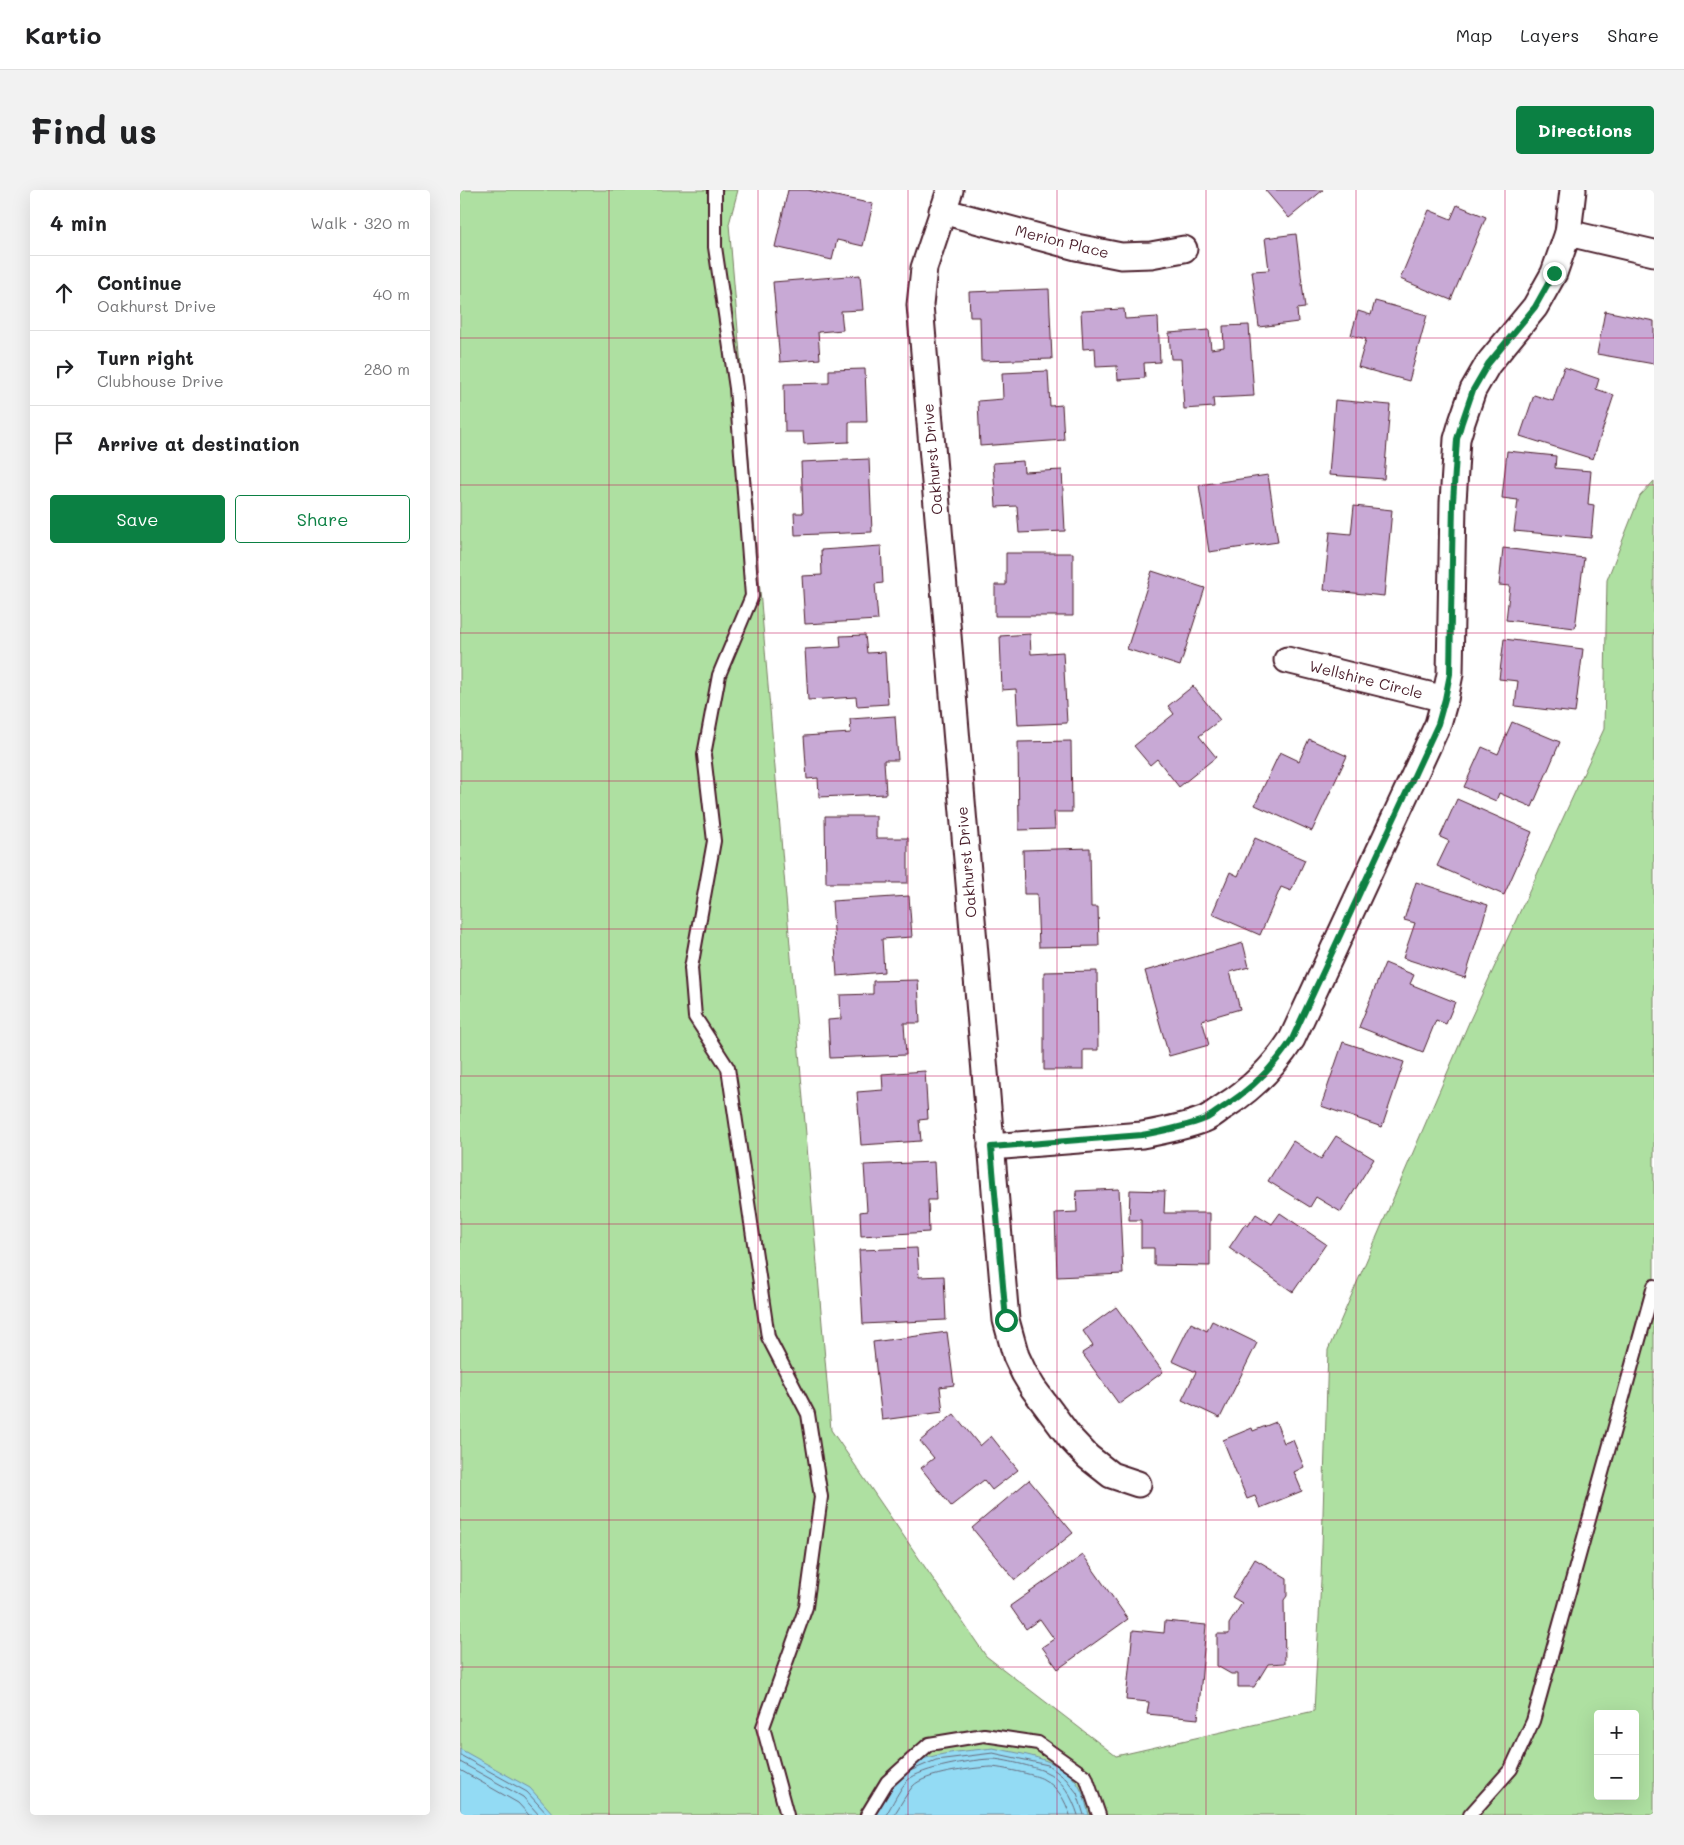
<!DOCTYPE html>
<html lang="en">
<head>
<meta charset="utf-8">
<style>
	body { margin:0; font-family:Mali,sans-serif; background:#f2f2f2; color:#202124 }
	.controls { position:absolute; right:15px; bottom:15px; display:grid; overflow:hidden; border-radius:5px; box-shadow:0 5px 20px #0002 }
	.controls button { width:45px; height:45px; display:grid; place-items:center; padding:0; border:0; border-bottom:1px solid #e0e0e0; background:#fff; color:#202124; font:25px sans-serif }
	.stop { position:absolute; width:15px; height:15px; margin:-11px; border:4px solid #0b8043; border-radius:50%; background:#fff }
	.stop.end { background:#0b8043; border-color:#fff; box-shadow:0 1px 5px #0008 }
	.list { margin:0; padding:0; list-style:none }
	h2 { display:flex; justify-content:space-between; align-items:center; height:65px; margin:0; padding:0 20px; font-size:21px }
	h2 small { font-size:16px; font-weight:400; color:#757577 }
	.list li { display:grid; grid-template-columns:32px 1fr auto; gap:15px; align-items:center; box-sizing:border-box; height:75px; padding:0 20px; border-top:1px solid #e0e0e0 }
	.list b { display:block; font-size:19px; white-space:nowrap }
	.list p { margin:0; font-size:16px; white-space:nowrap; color:#757577 }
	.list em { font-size:16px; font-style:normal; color:#757577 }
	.actions { display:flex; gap:10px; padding:15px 20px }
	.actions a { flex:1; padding:11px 0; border:1px solid #0b8043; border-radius:5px; text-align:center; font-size:18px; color:#0b8043 }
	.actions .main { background:#0b8043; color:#fff }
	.icon { flex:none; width:28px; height:28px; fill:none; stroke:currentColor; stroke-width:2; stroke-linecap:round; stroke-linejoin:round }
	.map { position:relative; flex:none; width:1194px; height:1625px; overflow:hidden; border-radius:5px }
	header { display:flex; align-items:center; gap:30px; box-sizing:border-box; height:70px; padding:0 25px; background:#fff; border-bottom:1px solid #e0e0e0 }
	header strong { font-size:24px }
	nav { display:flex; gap:28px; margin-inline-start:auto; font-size:18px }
	.intro { display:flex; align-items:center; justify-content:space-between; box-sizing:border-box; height:120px; padding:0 30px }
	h1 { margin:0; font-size:35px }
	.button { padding:12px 22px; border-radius:5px; background:#0b8043; color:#fff; font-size:18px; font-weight:700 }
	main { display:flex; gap:30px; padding:0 30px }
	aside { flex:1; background:#fff; border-radius:5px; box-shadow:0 5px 20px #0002 }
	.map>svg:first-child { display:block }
	.green { fill:#aee0a1; stroke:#7c8066; fill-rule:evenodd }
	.water { fill:#93dbf4; stroke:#7690a4 }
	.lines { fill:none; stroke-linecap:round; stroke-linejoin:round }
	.shore { stroke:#676a7b; stroke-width:1 }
	.building { fill:#c8a9d5; stroke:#4a1f2b }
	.service-casing { stroke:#4a1f2b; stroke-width:16 }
	.minor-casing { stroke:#4a1f2b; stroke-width:29 }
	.service { stroke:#fff; stroke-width:12 }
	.minor { stroke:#fff; stroke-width:25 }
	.route { stroke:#0b8043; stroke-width:6 }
	.grid { fill:none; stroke:#c2185b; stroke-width:1; stroke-opacity:0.55 }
	.labels { text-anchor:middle; stroke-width:4.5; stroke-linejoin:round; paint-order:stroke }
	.street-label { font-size:15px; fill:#4a1f2b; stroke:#fff }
</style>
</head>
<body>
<header>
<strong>Kartio</strong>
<nav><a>Map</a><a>Layers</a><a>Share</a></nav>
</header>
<div class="intro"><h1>Find us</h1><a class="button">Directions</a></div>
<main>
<aside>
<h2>4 min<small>Walk · 320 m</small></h2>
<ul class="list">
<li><svg class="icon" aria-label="ahead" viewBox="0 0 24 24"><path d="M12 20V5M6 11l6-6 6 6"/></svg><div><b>Continue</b><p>Oakhurst Drive</p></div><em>40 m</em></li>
<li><svg class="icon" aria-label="right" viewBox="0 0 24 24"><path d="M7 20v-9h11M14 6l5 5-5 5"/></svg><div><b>Turn right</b><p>Clubhouse Drive</p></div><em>280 m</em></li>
<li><svg class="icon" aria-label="arrive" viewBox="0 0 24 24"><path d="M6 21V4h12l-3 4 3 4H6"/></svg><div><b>Arrive at destination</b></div></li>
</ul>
<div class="actions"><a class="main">Save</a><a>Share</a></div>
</aside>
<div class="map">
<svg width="1194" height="1625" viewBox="0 0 1194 1625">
	<rect width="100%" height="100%" fill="#fff"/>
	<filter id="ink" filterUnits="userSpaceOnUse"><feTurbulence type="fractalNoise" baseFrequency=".02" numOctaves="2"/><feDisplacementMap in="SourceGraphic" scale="10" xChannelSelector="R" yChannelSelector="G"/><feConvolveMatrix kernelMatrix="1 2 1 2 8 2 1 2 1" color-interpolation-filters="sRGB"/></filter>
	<g filter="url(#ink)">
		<!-- green -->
		<path class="green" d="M0 0H278L269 34 371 1240 526 1466 656 1566 854 1521 861 1390 868 1160 1010 830 1144 539 1147 390 1180 306 1194 291V1625H0ZM1138 1524H1175V1606H1138Z"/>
		<!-- water -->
		<g class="water">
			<path d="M533 1558C565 1565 607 1568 622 1602 625 1609 627 1618 629 1625H412C421 1612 429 1593 440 1582 457 1563 509 1561 533 1558Z"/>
			<polygon points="0,1559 70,1598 94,1625 0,1625"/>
		</g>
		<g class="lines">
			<!-- shore -->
			<g class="shore">
				<polyline points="0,1565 67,1602 88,1625"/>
				<polyline points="0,1572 63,1607 79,1625"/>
				<polyline points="0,1580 58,1613 69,1625"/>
				<polyline points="450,1581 476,1570 533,1563 588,1575 606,1589 617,1603 624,1625"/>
				<path d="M426 1625C432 1615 440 1598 448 1590 460 1578 515 1569 532 1569 542 1569 575 1577 584 1581 603 1589 612 1607 618 1625"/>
				<path d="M434 1625C440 1616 446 1604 453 1596 465 1583 513 1578 531 1577 538 1577 577 1585 583 1589 598 1597 605 1610 610 1625"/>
			</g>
		</g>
		<!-- building -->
		<g class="building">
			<polygon points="328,0 348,0 413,14 403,56 377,50 372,70 315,57"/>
			<polygon points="805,0 863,0 829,28"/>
			<polygon points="997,15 1026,27 991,110 940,89 969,20 991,29"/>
			<polygon points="836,44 845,118 837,119 838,132 799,137 792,81 809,80 805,48"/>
			<polygon points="400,85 403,120 381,121 383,140 358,142 360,169 320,172 313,92"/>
			<polygon points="589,99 592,169 521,171 520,127 510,127 509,102"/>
			<polygon points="915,111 967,125 949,191 898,177 906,149 891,145 898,121 911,125"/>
			<polygon points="664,119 665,129 698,127 700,172 684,173 685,188 658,190 657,176 636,177 635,158 623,159 621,121"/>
			<polygon points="1145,121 1194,131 1194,174 1137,164"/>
			<polygon points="789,135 794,206 753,208 754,217 724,219 721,169 711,169 709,143 749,140 751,159 764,157 763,136"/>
			<polygon points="1104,177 1139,189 1136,199 1154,205 1133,269 1060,246 1074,205 1093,211"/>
			<polygon points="405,179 407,232 389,232 389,252 344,254 343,242 325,242 324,194 369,193 369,180"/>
			<polygon points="588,181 590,216 602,215 604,250 520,256 518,211 543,209 542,183"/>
			<polygon points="875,210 930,215 924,289 869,285"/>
			<polygon points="1047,261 1096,266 1095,278 1131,281 1128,314 1134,315 1131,348 1054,341 1058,310 1042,308"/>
			<polygon points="409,269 412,342 335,345 334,323 343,323 341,272"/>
			<polygon points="563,271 564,282 602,280 605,341 559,343 557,316 536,317 533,273"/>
			<polygon points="808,285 818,352 749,362 739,295"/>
			<polygon points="894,316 932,320 924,406 864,400 870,342 891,344"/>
			<polygon points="421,356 423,393 415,394 418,430 345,434 342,386 362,385 361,360"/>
			<polygon points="1043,358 1124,368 1115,438 1046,430 1050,396 1039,395"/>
			<polygon points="546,363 613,363 613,426 535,426 535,395 546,395"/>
			<polygon points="692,381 745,398 720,476 667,459"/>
			<polygon points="570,444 571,464 603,462 607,533 558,535 556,499 542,500 540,446"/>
			<polygon points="405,445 407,463 425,462 428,514 397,516 396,507 348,510 345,459 381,457 380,446"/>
			<polygon points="1044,449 1123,459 1115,523 1055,516 1058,491 1039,489"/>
			<polygon points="733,496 760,530 739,546 756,567 719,597 697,569 690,575 674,556 714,524 708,516"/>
			<polygon points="435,526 438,570 424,570 426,604 359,607 358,588 347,589 344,546 391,543 390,529"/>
			<polygon points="1052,532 1100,552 1072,617 1039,603 1036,611 1004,597 1022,557 1038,564"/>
			<polygon points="849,549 887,566 852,641 795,615 820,562 839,571"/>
			<polygon points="611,551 612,622 594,622 595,639 559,640 558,552"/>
			<polygon points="997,609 1072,642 1044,705 977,676 989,651 980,647"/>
			<polygon points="365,626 416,626 416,648 448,648 448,693 366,693"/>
			<polygon points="795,648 845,670 831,701 821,697 800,745 752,724 770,682 778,686"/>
			<polygon points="630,658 631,717 638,717 639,756 579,757 577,704 564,704 563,660"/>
			<polygon points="956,692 1028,715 1005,788 943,768 955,733 944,730"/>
			<polygon points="449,706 452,747 422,749 424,782 377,786 372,711"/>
			<polygon points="783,753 789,777 770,782 780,819 742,830 749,855 709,866 685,781"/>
			<polygon points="925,773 954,785 950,794 995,812 986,834 976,830 963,862 899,837"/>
			<polygon points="637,781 638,860 623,860 623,880 584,880 584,782"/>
			<polygon points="458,790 460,833 444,833 446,865 370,868 368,830 381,829 380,805 413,804 413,791"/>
			<polygon points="883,852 944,872 922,937 861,916"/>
			<polygon points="465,881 468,929 459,930 461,951 401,955 397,902 423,900 422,884"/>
			<polygon points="876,946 914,969 881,1022 856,1007 850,1017 808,991 833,951 861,969"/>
			<polygon points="474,972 476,1010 468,1010 469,1042 401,1046 400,1022 407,1021 404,975"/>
			<polygon points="659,999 663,1084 597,1087 595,1023 617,1022 616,1001"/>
			<polygon points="670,1000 705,1001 704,1023 750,1023 750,1076 694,1075 694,1058 681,1058 681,1030 669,1030"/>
			<polygon points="820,1023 866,1054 833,1102 769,1058 785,1034 788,1036 796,1024 812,1034"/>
			<polygon points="457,1058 459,1087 484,1086 486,1130 403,1134 399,1060"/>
			<polygon points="656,1117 703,1182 659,1214 622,1163 633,1156 623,1141"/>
			<polygon points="752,1131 797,1153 760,1228 722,1210 736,1182 712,1171 731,1133 747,1141"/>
			<polygon points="487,1142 494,1195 480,1197 483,1222 422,1230 413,1152"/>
			<polygon points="494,1224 520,1256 531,1246 558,1280 532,1300 524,1290 491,1316 461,1278 474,1268 460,1251"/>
			<polygon points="816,1232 824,1253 833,1250 844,1277 834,1282 842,1301 800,1318 795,1306 787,1309 763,1250 792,1238 793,1241"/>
			<polygon points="569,1290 613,1343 555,1390 512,1338"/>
			<polygon points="623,1365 668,1429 598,1479 582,1457 594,1449 580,1429 566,1439 550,1416"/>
			<polygon points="795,1369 827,1388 827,1406 824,1410 825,1473 808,1474 794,1497 778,1497 778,1484 771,1484 757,1476 757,1444 769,1444 769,1434 782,1413 772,1407"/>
			<polygon points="705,1431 746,1435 738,1529 687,1524 689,1512 666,1510 673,1440 704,1443"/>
		</g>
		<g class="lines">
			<!-- service casing -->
			<g class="service-casing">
				<g id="service">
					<polyline points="255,0 255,57 276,198 292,406 259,485 244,565 254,651 231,778 235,827 268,878 308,1147 348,1224 361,1307 346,1417 303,1537 327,1625"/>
					<polyline points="407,1625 427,1592 469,1554 524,1545 578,1553 626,1587 639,1625"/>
					<polyline points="1010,1625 1051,1579 1073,1531 1194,1096"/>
				</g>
			</g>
			<!-- minor casing -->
			<g class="minor-casing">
				<g id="minor">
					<polyline points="490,0 464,78 460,115 546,1130 556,1166 564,1183 573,1198 611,1249 628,1267 651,1285 678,1294"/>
					<polyline points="482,21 616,57 661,66 691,65 724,59"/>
					<polyline points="1108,43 1194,63"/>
					<polyline points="827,470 985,509"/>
					<path d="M531 957 682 945C703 941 725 937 745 929 752 926 758 920 765 916 793 898 814 877 832 849L978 534 985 509 990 484 993 312 997 249 1002 232 1013 200 1028 174 1075 117 1094 83 1108 43 1113 0"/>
				</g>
			</g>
			<!-- service -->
			<use href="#service" class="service"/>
			<!-- minor -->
			<use href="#minor" class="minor"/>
		</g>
	</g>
	<g class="lines" filter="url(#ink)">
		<!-- route -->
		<path class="route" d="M546 1130 531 957 682 945C703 941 725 937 745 929 752 926 758 920 765 916 793 898 814 877 832 849L978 534 985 509 990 484 993 312 997 249 1002 232 1013 200 1028 174 1075 117 1094 83"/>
	</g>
	<!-- grid -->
	<path class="grid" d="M149 0V1625M298 0V1625M448 0V1625M597 0V1625M746 0V1625M896 0V1625M1045 0V1625M0 148H1194M0 295H1194M0 443H1194M0 591H1194M0 739H1194M0 886H1194M0 1034H1194M0 1182H1194M0 1330H1194M0 1477H1194"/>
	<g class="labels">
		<!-- street labels -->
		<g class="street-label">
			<text transform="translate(602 52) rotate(14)" y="5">Merion Place</text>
			<text transform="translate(473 269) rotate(-95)" y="5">Oakhurst Drive</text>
			<text transform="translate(906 490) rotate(14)" y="5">Wellshire Circle</text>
			<text transform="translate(507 672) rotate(-95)" y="5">Oakhurst Drive</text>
		</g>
	</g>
</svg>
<div class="controls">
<button>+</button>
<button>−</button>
</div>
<div class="stop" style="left:546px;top:1130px"></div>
<div class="stop end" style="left:1094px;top:83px"></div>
</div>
</main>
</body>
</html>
